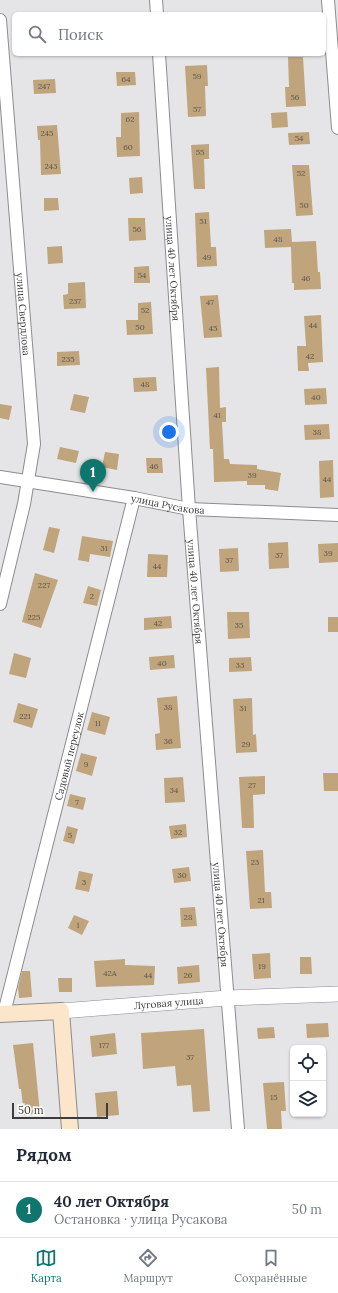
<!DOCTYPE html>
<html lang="ru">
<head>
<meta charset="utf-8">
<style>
	body { margin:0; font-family:Lora,serif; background:#f6f6f7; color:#1f2937 }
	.controls { position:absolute; right:12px; bottom:12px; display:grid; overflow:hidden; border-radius:6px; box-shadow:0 1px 3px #0004 }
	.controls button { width:36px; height:36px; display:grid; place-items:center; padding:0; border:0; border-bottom:1px solid #e0e1e3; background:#fff; color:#1f2937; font:20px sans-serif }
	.scale { position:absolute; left:12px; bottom:10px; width:96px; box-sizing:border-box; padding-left:4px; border:2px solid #3c3c3d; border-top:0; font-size:11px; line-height:14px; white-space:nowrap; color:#3c3c3d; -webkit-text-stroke:3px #fff; paint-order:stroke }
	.you { position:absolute; left:169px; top:432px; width:14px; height:14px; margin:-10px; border:3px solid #fff; border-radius:50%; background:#1a73e8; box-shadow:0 0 0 6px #1a73e833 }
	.badge { display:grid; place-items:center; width:26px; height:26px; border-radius:50%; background:#0f766e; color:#fff; font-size:13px; font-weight:700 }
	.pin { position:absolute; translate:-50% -33px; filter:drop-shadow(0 1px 2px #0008) }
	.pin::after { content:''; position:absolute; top:21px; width:14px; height:12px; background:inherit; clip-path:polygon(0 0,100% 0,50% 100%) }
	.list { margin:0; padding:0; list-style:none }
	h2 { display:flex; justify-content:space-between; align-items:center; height:52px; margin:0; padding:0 16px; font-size:17px }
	h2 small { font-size:13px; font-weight:400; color:#747a83 }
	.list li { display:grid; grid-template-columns:26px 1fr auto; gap:12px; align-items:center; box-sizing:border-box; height:56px; padding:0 16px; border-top:1px solid #e0e1e3 }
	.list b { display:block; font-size:15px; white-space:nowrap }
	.list p { margin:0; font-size:13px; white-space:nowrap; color:#747a83 }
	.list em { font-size:13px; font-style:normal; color:#747a83 }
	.icon { flex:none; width:22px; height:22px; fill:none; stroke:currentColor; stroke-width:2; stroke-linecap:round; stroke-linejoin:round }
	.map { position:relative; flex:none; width:338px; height:1129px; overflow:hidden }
	.search { position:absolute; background:#fff; box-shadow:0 1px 3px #0004; left:12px; right:12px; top:12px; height:44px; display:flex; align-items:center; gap:10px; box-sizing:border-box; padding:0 14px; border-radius:6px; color:#747a83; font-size:15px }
	.sheet { height:108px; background:#fff }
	nav { display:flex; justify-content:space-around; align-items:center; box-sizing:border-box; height:56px; border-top:1px solid #e0e1e3; background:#fff; font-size:11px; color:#747a83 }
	nav a { display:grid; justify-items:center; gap:2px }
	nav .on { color:#0f766e }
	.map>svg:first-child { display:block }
	.building { fill:#c0a47c }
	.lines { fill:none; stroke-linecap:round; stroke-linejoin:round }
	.minor-casing { stroke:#8c8c8e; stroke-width:14 }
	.tertiary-casing { stroke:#8c8c8e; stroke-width:16 }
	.secondary-casing { stroke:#8c8c8e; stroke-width:18 }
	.minor { stroke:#fff; stroke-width:12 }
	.tertiary { stroke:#fff; stroke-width:15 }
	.secondary { stroke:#fbe6cc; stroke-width:16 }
	.labels { text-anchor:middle; stroke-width:3; stroke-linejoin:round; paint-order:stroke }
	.number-label { font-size:8px; fill:#5d564d }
	.street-label { font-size:10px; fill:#3c3c3d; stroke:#fff }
</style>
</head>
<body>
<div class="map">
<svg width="338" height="1129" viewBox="0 0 338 1129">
	<rect width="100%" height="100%" fill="#e5e5e7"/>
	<!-- building -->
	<g class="building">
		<polygon points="288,57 303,57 306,106 286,107 285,87 289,87"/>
		<polygon points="207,65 208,86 205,86 206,116 188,117 185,66"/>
		<polygon points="116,72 135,72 136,85 117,86"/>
		<polygon points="55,79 56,93 34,94 33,80"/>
		<polygon points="139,112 140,156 117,157 116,137 121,137 121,113"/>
		<polygon points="287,112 288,127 272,128 271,113"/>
		<polygon points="57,125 61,174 41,175 40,140 38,140 37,126"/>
		<polygon points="309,132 310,144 289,145 288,133"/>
		<polygon points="209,144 209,159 204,159 205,189 194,189 191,145"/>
		<polygon points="292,165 309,165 313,215 296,216"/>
		<polygon points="142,177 143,193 130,194 129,178"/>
		<polygon points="44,198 58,198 59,210 44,211"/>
		<polygon points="209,212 211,247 216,247 217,266 197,267 195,213"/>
		<polygon points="128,218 145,218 146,240 129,241"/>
		<polygon points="291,229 292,242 316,241 318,272 320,272 321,289 294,290 294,283 292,283 291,247 265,248 264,230"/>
		<polygon points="62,246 63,263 48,264 47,247"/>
		<polygon points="149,266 150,283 134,283 134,267"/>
		<polygon points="85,282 86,308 64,309 63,295 68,294 68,283"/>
		<polygon points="218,295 222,337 204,338 200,296"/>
		<polygon points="151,302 153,334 127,335 126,320 138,320 138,303"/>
		<polygon points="321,315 323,362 308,363 309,371 298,371 297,346 306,346 304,316"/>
		<polygon points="79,351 80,365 57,366 57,352"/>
		<polygon points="219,367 220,408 226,407 226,422 222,422 224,459 229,459 230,464 257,465 257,469 281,473 278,491 265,489 265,485 247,485 247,481 214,482 213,449 210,449 206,368"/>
		<polygon points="156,377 157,391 134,392 133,378"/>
		<polygon points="326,388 327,404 305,405 304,389"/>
		<polygon points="74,394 89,397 85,413 70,410"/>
		<polygon points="0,404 12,406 9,420 0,418"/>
		<polygon points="329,424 330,439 305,440 304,425"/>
		<polygon points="60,447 79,451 76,463 57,459"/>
		<polygon points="105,452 119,454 117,470 102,467"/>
		<polygon points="146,458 162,458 163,473 147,473"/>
		<polygon points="333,460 334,497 320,498 319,461"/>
		<polygon points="49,527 60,529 54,553 43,550"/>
		<polygon points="82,536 113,541 110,557 90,554 89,562 78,560"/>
		<polygon points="288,542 289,568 269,569 268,543"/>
		<polygon points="338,543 338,562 319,563 318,544"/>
		<polygon points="238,548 239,571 220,572 219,549"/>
		<polygon points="148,554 168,555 167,577 147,577"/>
		<polygon points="35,573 58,580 41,628 22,622"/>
		<polygon points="88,586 101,590 97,606 83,603"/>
		<polygon points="227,612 249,612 250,638 228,639"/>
		<polygon points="171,616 172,628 144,630 144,618"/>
		<rect x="328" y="617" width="10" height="15"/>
		<polygon points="14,653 31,658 26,678 9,674"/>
		<polygon points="174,655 175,668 150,670 149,657"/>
		<polygon points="251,657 252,671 229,672 229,658"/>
		<polygon points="177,696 181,748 156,750 155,734 160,733 157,698"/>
		<polygon points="252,698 253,735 256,734 257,752 236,753 233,699"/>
		<polygon points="18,703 38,709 32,728 13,722"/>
		<polygon points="92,712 110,717 105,735 87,730"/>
		<polygon points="81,753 97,757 92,776 76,771"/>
		<polygon points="323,773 338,773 338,791 324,791"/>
		<polygon points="265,776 265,794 253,795 254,828 242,828 239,777"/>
		<polygon points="183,777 185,802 165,803 164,778"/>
		<polygon points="70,794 86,798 83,810 67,806"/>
		<polygon points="186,824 187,837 171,839 169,826"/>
		<polygon points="67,826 78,829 74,844 63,841"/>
		<polygon points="263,850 265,892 271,892 272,908 250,909 246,851"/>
		<polygon points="189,867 191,881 174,883 172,869"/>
		<polygon points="79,871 93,874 89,892 75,889"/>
		<polygon points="195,907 197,926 181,927 180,908"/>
		<polygon points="74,915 89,921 82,935 68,928"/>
		<polygon points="270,953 271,978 254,979 252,954"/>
		<polygon points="300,957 311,957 312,974 300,974"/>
		<polygon points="125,959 125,965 155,966 154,985 96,987 94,961"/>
		<polygon points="199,965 200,982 178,984 177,967"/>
		<polygon points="22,971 30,971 32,997 19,998 18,988"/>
		<polygon points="58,978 72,978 72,992 59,992"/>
		<polygon points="328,1023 329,1037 307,1038 306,1024"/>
		<polygon points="274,1027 275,1038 258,1039 257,1028"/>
		<polygon points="204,1029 210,1111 193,1112 191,1085 177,1086 175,1066 143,1069 141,1033"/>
		<polygon points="115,1033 117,1054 92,1057 90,1036"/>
		<polygon points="33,1043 40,1113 24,1115 21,1089 19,1089 13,1045"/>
		<polygon points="284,1082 286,1111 281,1111 282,1129 267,1129 263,1083"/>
		<polygon points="117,1091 119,1115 97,1117 95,1093"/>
	</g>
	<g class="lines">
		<!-- minor casing -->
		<g class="minor-casing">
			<g id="minor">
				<polyline points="156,0 157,14"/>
				<polyline points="328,0 338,128"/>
				<path id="s1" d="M0 20 34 444 24 504 0 604"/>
				<path id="s2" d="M159 54 189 509 238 1129"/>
				<path id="s3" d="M0 477 134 498 189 509 338 515"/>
				<path id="s4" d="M4 1013 134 498"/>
			</g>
		</g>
		<!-- tertiary casing -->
		<g class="tertiary-casing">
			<g id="tertiary">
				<path id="s5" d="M61 1011 227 998 338 994"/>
			</g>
		</g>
		<!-- secondary casing -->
		<g class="secondary-casing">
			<polyline id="secondary" points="0,1014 61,1011 70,1129"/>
		</g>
		<!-- minor -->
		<use href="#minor" class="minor"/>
		<!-- tertiary -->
		<use href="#tertiary" class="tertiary"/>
		<!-- secondary -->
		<use href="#secondary" class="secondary"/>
	</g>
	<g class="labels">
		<!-- number labels -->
		<g class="number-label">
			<text x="197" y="79">59</text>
			<text x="126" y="82">64</text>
			<text x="44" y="89">247</text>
			<text x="295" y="100">56</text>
			<text x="197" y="112">57</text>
			<text x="130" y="122">62</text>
			<text x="47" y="136">245</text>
			<text x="299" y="141">54</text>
			<text x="128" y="150">60</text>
			<text x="200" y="155">55</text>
			<text x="51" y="169">243</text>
			<text x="301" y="176">52</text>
			<text x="304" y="208">50</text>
			<text x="203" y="224">51</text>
			<text x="137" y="232">56</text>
			<text x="278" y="242">48</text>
			<text x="207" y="260">49</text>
			<text x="142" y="278">54</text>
			<text x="306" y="281">46</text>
			<text x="75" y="304">237</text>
			<text x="210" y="305">47</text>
			<text x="145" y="313">52</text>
			<text x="313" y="328">44</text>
			<text x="140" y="330">50</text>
			<text x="213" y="331">45</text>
			<text x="310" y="359">42</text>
			<text x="68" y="362">235</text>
			<text x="145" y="387">48</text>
			<text x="316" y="400">40</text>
			<text x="217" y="418">41</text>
			<text x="317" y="435">38</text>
			<text x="154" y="469">46</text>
			<text x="252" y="478">39</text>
			<text x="327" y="482">44</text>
			<text x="104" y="551">31</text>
			<text x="328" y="556">39</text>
			<text x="279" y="558">37</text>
			<text x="229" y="563">37</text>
			<text x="157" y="569">44</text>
			<text x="44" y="588">227</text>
			<text x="92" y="599">2</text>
			<text x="34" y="620">225</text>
			<text x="158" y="626">42</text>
			<text x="239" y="628">35</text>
			<text x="162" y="666">40</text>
			<text x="240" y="668">33</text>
			<text x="168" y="710">38</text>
			<text x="243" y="711">31</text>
			<text x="25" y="719">221</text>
			<text x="98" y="726">11</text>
			<text x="168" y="744">36</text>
			<text x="246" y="747">29</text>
			<text x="86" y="767">9</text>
			<text x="252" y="788">27</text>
			<text x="174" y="793">34</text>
			<text x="77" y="805">7</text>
			<text x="178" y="835">32</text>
			<text x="70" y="838">5</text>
			<text x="255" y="865">23</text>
			<text x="182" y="878">30</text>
			<text x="84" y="885">3</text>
			<text x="261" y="903">21</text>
			<text x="188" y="920">28</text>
			<text x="78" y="928">1</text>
			<text x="262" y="969">19</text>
			<text x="110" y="976">42А</text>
			<text x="148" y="978">44</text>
			<text x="188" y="978">26</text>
			<text x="104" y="1048">177</text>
			<text x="190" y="1060">37</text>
			<text x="274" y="1100">15</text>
		</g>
		<!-- street labels -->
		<g class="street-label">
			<text dy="4" stroke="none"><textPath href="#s2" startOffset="215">улица 40 лет Октября</textPath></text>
			<text dy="4" stroke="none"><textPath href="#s1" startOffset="295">улица Свердлова</textPath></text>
			<text dy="4" stroke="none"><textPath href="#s3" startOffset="170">улица Русакова</textPath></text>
			<text dy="4" stroke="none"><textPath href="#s2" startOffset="539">улица 40 лет Октября</textPath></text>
			<text dy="4" stroke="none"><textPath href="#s4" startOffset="265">Садовый переулок</textPath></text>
			<text dy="4" stroke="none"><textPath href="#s2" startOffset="863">улица 40 лет Октября</textPath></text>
			<text dy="4" stroke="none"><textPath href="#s5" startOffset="108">Луговая улица</textPath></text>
		</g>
	</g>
</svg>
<div class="controls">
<button><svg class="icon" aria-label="locate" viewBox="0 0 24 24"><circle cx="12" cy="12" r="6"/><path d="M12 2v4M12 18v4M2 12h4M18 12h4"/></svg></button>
<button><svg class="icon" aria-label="layers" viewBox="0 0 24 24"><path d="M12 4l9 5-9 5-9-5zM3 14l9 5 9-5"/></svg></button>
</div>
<div class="scale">50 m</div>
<div class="you"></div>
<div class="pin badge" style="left:93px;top:492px">1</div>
<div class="search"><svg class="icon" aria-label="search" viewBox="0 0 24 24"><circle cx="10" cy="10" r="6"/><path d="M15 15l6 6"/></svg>Поиск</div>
</div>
<section class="sheet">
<h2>Рядом<small></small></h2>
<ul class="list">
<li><span class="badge">1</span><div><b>40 лет Октября</b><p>Остановка · улица Русакова</p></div><em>50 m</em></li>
</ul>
</section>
<nav>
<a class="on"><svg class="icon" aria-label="map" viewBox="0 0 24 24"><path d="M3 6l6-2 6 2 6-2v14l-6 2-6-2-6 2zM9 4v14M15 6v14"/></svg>Карта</a>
<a><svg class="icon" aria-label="directions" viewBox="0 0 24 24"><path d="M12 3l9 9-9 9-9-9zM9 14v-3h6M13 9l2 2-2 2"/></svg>Маршрут</a>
<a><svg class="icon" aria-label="saved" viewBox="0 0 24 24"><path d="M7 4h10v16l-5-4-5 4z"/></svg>Сохранённые</a>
</nav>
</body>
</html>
